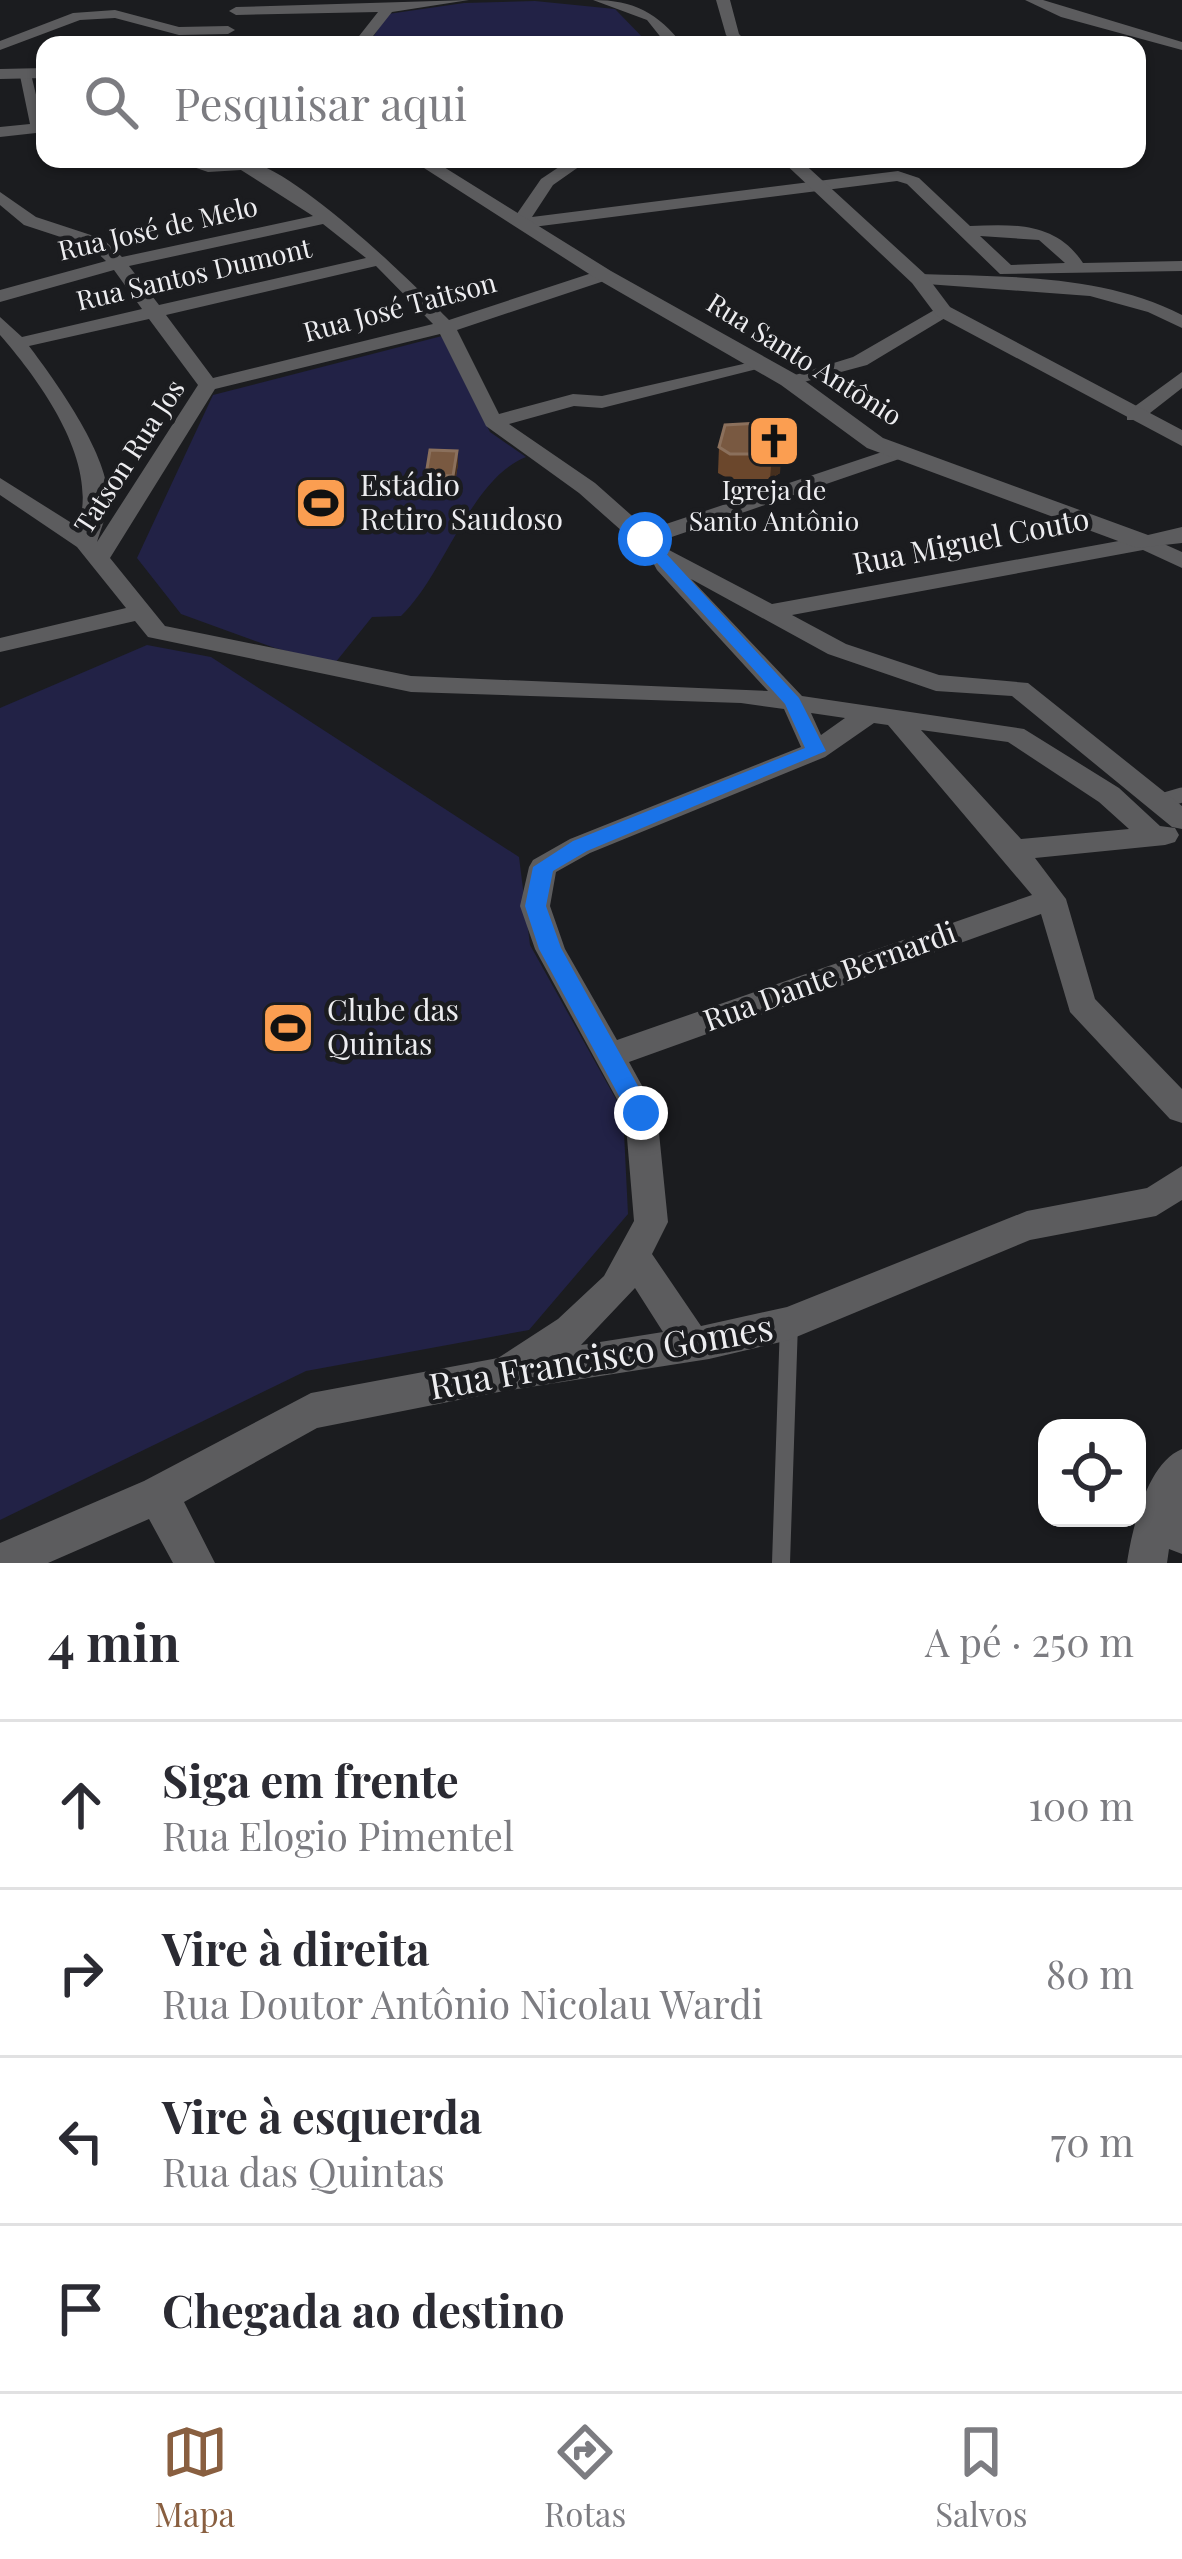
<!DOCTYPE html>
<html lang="pt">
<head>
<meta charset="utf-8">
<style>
	body { margin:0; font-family:"Playfair Display",serif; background:#f2f2f3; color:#2b2b33 }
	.controls { position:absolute; right:36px; bottom:36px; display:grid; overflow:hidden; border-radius:24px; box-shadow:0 3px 9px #0004 }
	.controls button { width:108px; height:108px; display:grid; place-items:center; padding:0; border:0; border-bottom:3px solid #e1e1e2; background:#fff; color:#2b2b33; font:60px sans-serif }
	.stop { position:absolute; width:36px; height:36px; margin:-27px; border:9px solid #1a73e8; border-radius:50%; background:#fff }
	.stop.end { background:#1a73e8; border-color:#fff; box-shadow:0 3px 12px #0008 }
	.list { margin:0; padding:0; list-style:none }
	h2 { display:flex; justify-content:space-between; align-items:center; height:156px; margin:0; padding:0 48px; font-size:51px }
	h2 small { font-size:39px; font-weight:400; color:#7c7c81 }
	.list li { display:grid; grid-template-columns:78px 1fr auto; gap:36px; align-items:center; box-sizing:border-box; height:168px; padding:0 48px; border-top:3px solid #e1e1e2 }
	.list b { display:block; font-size:45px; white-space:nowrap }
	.list p { margin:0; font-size:39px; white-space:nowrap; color:#7c7c81 }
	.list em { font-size:39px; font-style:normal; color:#7c7c81 }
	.icon { flex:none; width:66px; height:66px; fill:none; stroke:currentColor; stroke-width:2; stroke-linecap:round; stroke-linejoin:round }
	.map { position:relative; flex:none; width:1182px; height:1563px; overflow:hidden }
	.search { position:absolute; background:#fff; box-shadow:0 3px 9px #0004; left:36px; right:36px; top:36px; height:132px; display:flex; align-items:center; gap:30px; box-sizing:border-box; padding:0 42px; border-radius:24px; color:#7c7c81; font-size:45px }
	.sheet { height:828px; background:#fff }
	nav { display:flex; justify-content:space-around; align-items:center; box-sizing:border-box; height:168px; border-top:3px solid #e1e1e2; background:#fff; font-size:33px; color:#7c7c81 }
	nav a { display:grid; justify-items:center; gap:6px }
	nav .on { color:#895f40 }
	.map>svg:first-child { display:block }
	.green { fill:#222246 }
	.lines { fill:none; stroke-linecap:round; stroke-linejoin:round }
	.service-far1 { stroke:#5c5c5e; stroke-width:15 }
	.service { stroke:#5c5c5e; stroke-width:18 }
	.minor { fill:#5c5c5e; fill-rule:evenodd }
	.tertiary { fill:#5c5c5e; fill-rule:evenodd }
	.wall { fill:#6b472c }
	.shaded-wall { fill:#452f1e }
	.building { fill:#795941; stroke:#8b705c; stroke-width:3 }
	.route { fill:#1a73e8 }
	.labels { text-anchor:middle; stroke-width:9; stroke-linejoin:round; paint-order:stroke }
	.far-street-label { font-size:27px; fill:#ededf0; stroke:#1b1c1f }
	.far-poi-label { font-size:27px; fill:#ededf0; stroke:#1b1c1f }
	.poi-label { font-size:30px; fill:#ededf0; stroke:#1b1c1f; text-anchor:start }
	.street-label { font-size:30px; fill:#ededf0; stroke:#1b1c1f }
	.near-street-label { font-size:36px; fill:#ededf0; stroke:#1b1c1f }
</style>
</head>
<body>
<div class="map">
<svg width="1182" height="1563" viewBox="0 0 1182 1563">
	<rect width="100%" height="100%" fill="#1b1c1f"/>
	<!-- green -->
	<g class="green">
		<polygon points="535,1 615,9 650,45 368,45 388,14 464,3"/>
		<path d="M442 336 490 432 526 457C470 479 445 574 401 616L372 617 335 663 275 648 181 614 137 558 213 395Z"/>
		<polygon points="147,645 211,657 519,857 530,945 623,1112 628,1214 529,1330 306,1371 0,1520 0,708"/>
	</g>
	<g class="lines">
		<!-- service-far1 -->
		<polyline class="service-far1" points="1158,802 1182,795"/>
		<!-- service -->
		<polyline class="service" points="781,1563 789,1323"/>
		<!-- minor -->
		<g class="minor">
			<polygon points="469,0 392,12 366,45 352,45 378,12 236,15 229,11 236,7"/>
			<polygon points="716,0 730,0 739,34 750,45 735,45 726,35"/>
			<polygon points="1025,0 1043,0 1182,42 1182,50 1061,17"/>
			<polygon points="115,10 179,27 228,26 235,30 228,34 179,35 115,18 80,20 0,50 0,41 73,13"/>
			<polygon points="19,71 31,74 45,132 0,137 0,127 30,124"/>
			<path d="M170 159C190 159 226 157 245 160 296 169 410 280 449 320L598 271H610V279L457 330 499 414 573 394 602 396 765 359V367L602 408 574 406 509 424 595 483 648 530 891 449H905V457L660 541 669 550 772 604 1146 536 1182 552V568L1143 550 792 615 846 644 939 675 1028 683 1182 806V829L1172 827 1012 696 936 691 828 654 691 579 802 696 1024 729 1119 788 1160 826 1175 828 1179 835 1175 842 1165 845 1035 858 1066 899 1095 999 1182 1089V1123L1170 1119 1070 1012 1041 914 629 1062 657 1113 668 1222 652 1254 701 1326 787 1307 1027 1211 1147 1188 1182 1166V1200L1156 1216 1030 1240 789 1340 709 1359 504 1391 317 1428 184 1502 215 1563H173L149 1519 48 1563H0V1543L144 1481 311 1393 498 1358 558 1319 604 1276 634 1221 625 1114 535 949 520 906 529 867 533 860 570 839 801 747 784 709 741 703 411 692 148 637 135 621 0 652V638L126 608 77 547 0 495V478L78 527C100 463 41 382 0 335V317L22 337 142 309 114 270 0 302V290L106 261 91 247 24 225 0 205V192L36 217 103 239 122 257 313 216 241 170 208 172ZM323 224 366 258 159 305 129 266ZM376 266 433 324 213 378 166 315ZM149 319 198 385 97 542C101 528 109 511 108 496 106 451 56 382 29 346ZM440 334 486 426 579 493 649 555 657 570 768 691 411 676 165 626 110 558 215 389ZM811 713 845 718 821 735ZM874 723 888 725 1032 895 617 1040 565 949 550 906 556 872 590 853 825 757ZM921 730 1008 742 1099 802 1129 829 1021 839ZM635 1288 663 1332 581 1345Z"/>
			<path d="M571 159H590L553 185 532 217 898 171 919 178 970 226C1014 224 1056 222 1083 263L1182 261V271L1000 274 907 184 897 181 525 228 512 221 541 179ZM980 236 1039 240 1065 263 1011 265Z"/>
			<path d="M919 274C1007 277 1102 274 1182 315V328L1148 312 1090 296 913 283 910 279Z"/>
			<polygon points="943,305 950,307 950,315 867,365 789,386 779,380 853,357"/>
			<polygon points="1182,372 1182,388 1141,420 1127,420 1127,412"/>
			<path d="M1182 1449V1554L1169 1549 1167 1563H1127C1132 1529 1147 1463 1182 1449Z"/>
		</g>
		<!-- tertiary -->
		<g class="tertiary">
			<path d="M593 0C634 0 658 13 683 45H667L647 20Z"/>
			<polygon points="45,68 45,78 0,79 0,69"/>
			<polygon points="410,159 431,159 611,271 797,375 883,438 1148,535 1182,527 1182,543 1137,548 867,448 781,385 597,279"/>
			<polygon points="780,159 799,159 926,275 950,307 1182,430 1182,446 936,315 912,283"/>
		</g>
	</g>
	<!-- wall -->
	<g class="wall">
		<polygon points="780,422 780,473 770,479 729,479 718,473 719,447"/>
		<polygon points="457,451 458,464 454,489 427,488 426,475"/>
	</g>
	<!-- shaded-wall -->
	<g class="shaded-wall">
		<polygon points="782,448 780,473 770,479 772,454"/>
		<polygon points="457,451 458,464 454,489 453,476"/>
	</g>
	<!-- building -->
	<g class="building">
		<polygon points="780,422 782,448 772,454 730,454 719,447 725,425"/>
		<polygon points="430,450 457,451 453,476 426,475"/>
	</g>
	<!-- route -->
	<polygon class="route" points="639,536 650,536 799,698 826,751 587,851 553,871 546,906 561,948 653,1113 641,1122 632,1120 539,949 525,906 533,867 573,841 805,748 785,704 639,543"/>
	<!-- icons -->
	<defs>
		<g id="church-square" transform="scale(2.7)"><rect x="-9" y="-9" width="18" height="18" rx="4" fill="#fb9e51" stroke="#1b1c1f"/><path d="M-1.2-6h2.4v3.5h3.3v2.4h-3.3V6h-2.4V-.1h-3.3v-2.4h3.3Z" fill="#111"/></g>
		<g id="stadium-square" transform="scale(2.7)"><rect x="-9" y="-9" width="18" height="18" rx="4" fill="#fb9e51" stroke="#1b1c1f"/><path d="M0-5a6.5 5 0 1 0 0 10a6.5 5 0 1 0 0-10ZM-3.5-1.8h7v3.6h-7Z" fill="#111"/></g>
	</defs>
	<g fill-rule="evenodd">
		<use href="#church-square" x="774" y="441"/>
		<use href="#stadium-square" x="321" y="503"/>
		<use href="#stadium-square" x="288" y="1028"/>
	</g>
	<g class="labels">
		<!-- far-street labels -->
		<g class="far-street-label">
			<text transform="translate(158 229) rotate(-13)" y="9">Rua José de Melo</text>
			<text transform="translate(194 275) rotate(-13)" y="9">Rua Santos Dumont</text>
			<text transform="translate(400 308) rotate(-15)" y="9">Rua José Taitson</text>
			<text transform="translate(804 360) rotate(32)" y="9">Rua Santo Antônio</text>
			<text transform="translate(130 457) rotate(-57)" y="9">Tatson Rua Jos</text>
		</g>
		<!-- far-poi labels -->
		<g class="far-poi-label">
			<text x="774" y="500">Igreja de<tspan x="774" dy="31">Santo Antônio</tspan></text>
		</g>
		<!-- poi labels -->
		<g class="poi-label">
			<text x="360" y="496">Estádio<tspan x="360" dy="34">Retiro Saudoso</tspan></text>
			<text x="327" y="1021">Clube das<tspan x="327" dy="34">Quintas</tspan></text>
		</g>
		<!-- street labels -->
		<g class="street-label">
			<text transform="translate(971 542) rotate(-11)" y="10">Rua Miguel Couto</text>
			<text transform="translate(830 977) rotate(-20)" y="10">Rua Dante Bernardi</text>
		</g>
		<!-- near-street labels -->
		<g class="near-street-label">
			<text transform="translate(601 1357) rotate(-10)" y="13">Rua Francisco Gomes</text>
		</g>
	</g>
</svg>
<div class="controls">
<button><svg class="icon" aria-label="locate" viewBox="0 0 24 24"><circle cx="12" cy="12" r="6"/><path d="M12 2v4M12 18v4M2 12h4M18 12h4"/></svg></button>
</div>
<div class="stop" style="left:645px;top:539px"></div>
<div class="stop end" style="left:641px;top:1113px"></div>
<div class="search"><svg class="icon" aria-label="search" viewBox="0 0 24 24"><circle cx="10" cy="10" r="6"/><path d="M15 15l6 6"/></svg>Pesquisar aqui</div>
</div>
<section class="sheet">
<h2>4 min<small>A pé · 250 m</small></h2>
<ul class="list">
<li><svg class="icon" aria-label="ahead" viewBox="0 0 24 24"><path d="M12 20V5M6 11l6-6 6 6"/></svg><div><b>Siga em frente</b><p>Rua Elogio Pimentel</p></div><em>100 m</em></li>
<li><svg class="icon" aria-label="right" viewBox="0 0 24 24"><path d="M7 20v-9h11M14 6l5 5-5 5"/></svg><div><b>Vire à direita</b><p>Rua Doutor Antônio Nicolau Wardi</p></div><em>80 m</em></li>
<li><svg class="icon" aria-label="left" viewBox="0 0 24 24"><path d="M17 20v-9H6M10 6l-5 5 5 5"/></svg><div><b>Vire à esquerda</b><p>Rua das Quintas</p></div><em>70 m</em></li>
<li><svg class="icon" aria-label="arrive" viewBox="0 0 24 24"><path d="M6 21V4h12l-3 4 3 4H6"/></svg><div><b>Chegada ao destino</b></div></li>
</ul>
</section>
<nav>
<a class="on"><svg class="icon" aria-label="map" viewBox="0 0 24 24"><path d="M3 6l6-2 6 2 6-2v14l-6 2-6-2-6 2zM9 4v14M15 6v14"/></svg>Mapa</a>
<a><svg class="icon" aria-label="directions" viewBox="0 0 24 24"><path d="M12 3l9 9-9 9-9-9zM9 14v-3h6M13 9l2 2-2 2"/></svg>Rotas</a>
<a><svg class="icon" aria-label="saved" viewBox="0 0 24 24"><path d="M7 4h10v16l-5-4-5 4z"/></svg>Salvos</a>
</nav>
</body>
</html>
